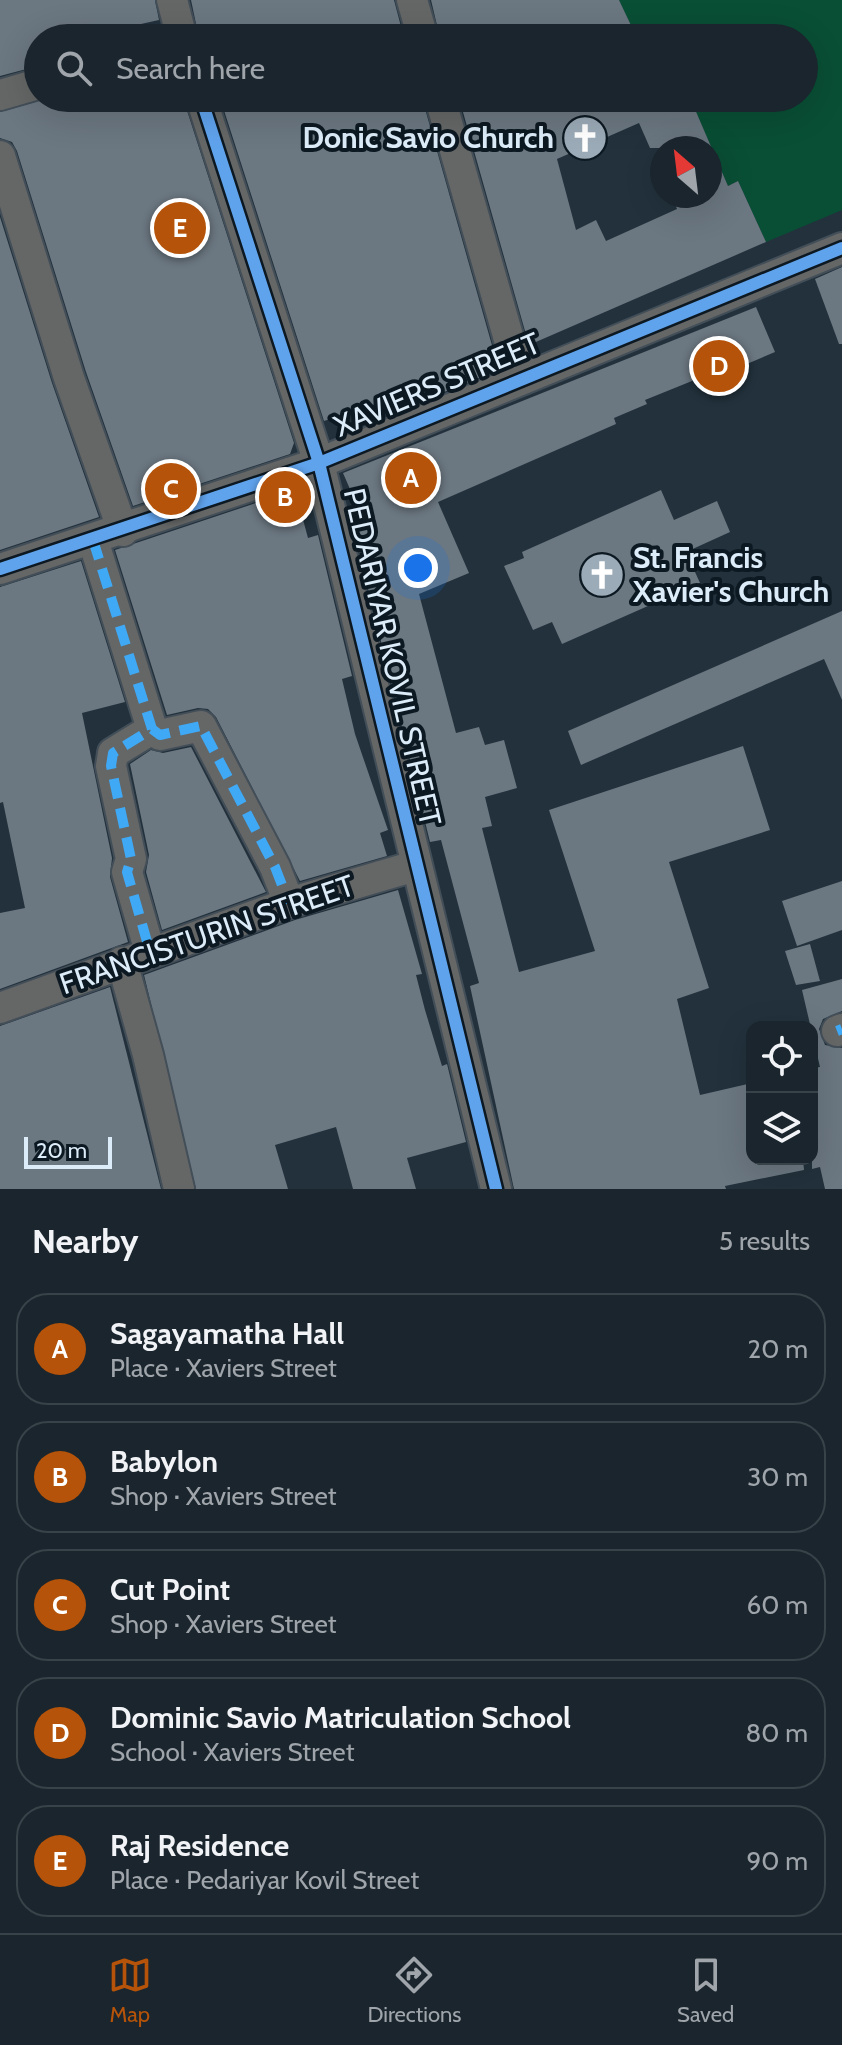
<!DOCTYPE html>
<html lang="en">
<head>
<meta charset="utf-8">
<style>
	body { margin:0; font-family:Cabin,sans-serif; background:#232d35; color:#f1f3f6 }
	.controls { position:absolute; right:24px; bottom:24px; display:grid; overflow:hidden; border-radius:16px; box-shadow:0 8px 32px #0002 }
	.controls button { width:72px; height:72px; display:grid; place-items:center; padding:0; border:0; border-bottom:2px solid #384249; background:#1a252d; color:#f1f3f6; font:40px sans-serif }
	.compass { position:absolute; left:650px; top:136px; width:72px; height:72px; border-radius:50%; background:#1a252d; box-shadow:0 8px 32px #0002; rotate:332deg }
	.scale { position:absolute; left:24px; bottom:20px; width:88px; box-sizing:border-box; padding-left:8px; border:4px solid #dcecf9; border-top:0; font-size:22px; line-height:28px; white-space:nowrap; color:#dcecf9; -webkit-text-stroke:6px #0d1922; paint-order:stroke }
	.you { position:absolute; left:418px; top:568px; width:28px; height:28px; margin:-20px; border:6px solid #fff; border-radius:50%; background:#1a73e8; box-shadow:0 0 0 12px #1a73e833 }
	.badge { display:grid; place-items:center; width:52px; height:52px; border-radius:50%; background:#b45309; color:#fff; font-size:26px; font-weight:700 }
	.pin { position:absolute; translate:-50% -50%; border:4px solid #fff; box-shadow:0 2px 8px #0006 }
	.list { margin:0; padding:0; list-style:none }
	h2 { display:flex; justify-content:space-between; align-items:center; height:104px; margin:0; padding:0 32px; font-size:34px }
	h2 small { font-size:26px; font-weight:400; color:#9fa5aa }
	.list li { display:grid; grid-template-columns:52px 1fr auto; gap:24px; align-items:center; box-sizing:border-box; height:112px; margin:0 16px 16px; padding:0 16px; border:2px solid #384249; border-radius:32px }
	.list b { display:block; font-size:30px; white-space:nowrap }
	.list p { margin:0; font-size:26px; white-space:nowrap; color:#9fa5aa }
	.list em { font-size:26px; font-style:normal; color:#9fa5aa }
	.icon { flex:none; width:44px; height:44px; fill:none; stroke:currentColor; stroke-width:2; stroke-linecap:round; stroke-linejoin:round }
	.map { position:relative; flex:none; width:842px; height:1189px; overflow:hidden }
	.search { position:absolute; background:#1a252d; box-shadow:0 8px 32px #0002; left:24px; right:24px; top:24px; height:88px; display:flex; align-items:center; gap:20px; box-sizing:border-box; padding:0 28px; border-radius:44px; color:#9fa5aa; font-size:30px }
	.sheet { height:744px; background:#1a252d }
	nav { display:flex; justify-content:space-around; align-items:center; box-sizing:border-box; height:112px; border-top:2px solid #384249; background:#1a252d; font-size:22px; color:#9fa5aa }
	nav a { display:grid; justify-items:center; gap:4px }
	nav .on { color:#b45309 }
	.map>svg:first-child { display:block }
	.green { fill:#094f35 }
	.building { fill:#6b7781; fill-rule:evenodd }
	.lines { fill:none; stroke-linecap:round; stroke-linejoin:round }
	.street-casing { stroke:#424e58; stroke-width:34 }
	.street { stroke:#656666; stroke-width:30 }
	.quiet { stroke:#3fa9f5; stroke-width:10; stroke-dasharray:20 10; stroke-linecap:butt }
	.cycleway-casing { stroke:#0d1922; stroke-width:17 }
	.cycleway { stroke:#60a3ed; stroke-width:12 }
	.labels { text-anchor:middle; stroke-width:8; stroke-linejoin:round; paint-order:stroke }
	.poi-label { font-size:30px; font-weight:bold; fill:#dcecf9; stroke:#0d1922; text-anchor:end }
	.street-label { font-size:30px; fill:#dcecf9; stroke:#0d1922 }
</style>
</head>
<body>
<div class="map">
<svg width="842" height="1189" viewBox="0 0 842 1189">
	<rect width="100%" height="100%" fill="#22313c"/>
	<!-- green -->
	<polygon class="green" points="619,0 842,0 842,210 766,242 738,181 728,186 690,98 804,98 804,38 663,38 658,28 636,37"/>
	<!-- building -->
	<g class="building">
		<polygon points="0,0 155,0 159,20 78,38 38,38 38,66 0,76"/>
		<polygon points="191,0 394,0 404,38 199,38"/>
		<polygon points="431,0 619,0 637,38 440,38"/>
		<polygon points="49,98 183,98 294,443 290,454 133,506 86,372 17,151 12,142 0,138 0,112"/>
		<polygon points="220,98 422,98 499,370 439,394 434,385 324,421"/>
		<path d="M459 98H696L691 100 728 186 738 181 766 242 529 345ZM639 123 650 148H710V196H672L677 209 606 241 596 220 576 230 557 159Z"/>
		<polygon points="0,217 52,383 99,517 0,550"/>
		<polygon points="842,267 842,344 839,344 815,279"/>
		<polygon points="756,307 775,352 735,369 734,364 645,400 647,404 614,418 616,424 438,502 469,573 419,594 456,733 479,727 485,745 504,740 517,788 485,797 492,826 482,828 519,972 595,951 549,810 743,746 770,830 669,862 709,988 677,999 700,1095 752,1083 752,1159 803,1159 804,1170 725,1186 726,1189 514,1189 470,986 479,983 441,840 430,842 353,527 365,524 343,473"/>
		<polygon points="295,490 308,538 318,535 352,676 342,679 355,734 388,830 380,833 387,856 300,881 216,717 208,709 198,708 167,715 115,550"/>
		<polygon points="661,490 674,520 717,501 730,532 686,552 700,583 562,644 552,622 533,630 504,566 524,558 522,552"/>
		<polygon points="81,561 125,702 82,713 112,858 110,877 128,942 0,989 0,913 25,908 3,802 0,803 0,587"/>
		<polygon points="842,611 842,700 824,659 581,765 568,731"/>
		<polygon points="191,747 266,892 162,930 146,872 149,855 130,764 151,750 163,753"/>
		<polygon points="842,881 842,930 797,946 782,901"/>
		<polygon points="398,890 422,974 416,975 425,1010 442,1066 447,1064 466,1142 407,1158 416,1189 353,1189 336,1127 275,1145 288,1189 196,1189 144,975 295,920"/>
		<polygon points="810,944 820,981 796,985 785,951"/>
		<polygon points="842,979 842,1011 823,1019 819,1029 825,1045 842,1048 842,1189 825,1189 820,1167 812,1169 812,1068 820,1067 802,990"/>
		<polygon points="110,987 161,1189 0,1189 0,1026"/>
	</g>
	<g class="lines">
		<!-- street casing -->
		<g class="street-casing">
			<g id="street">
				<polyline points="172,0 182,38"/>
				<polyline points="412,0 423,38"/>
				<polyline points="0,95 38,84"/>
				<polyline points="201,98 319,463 496,1189"/>
				<polyline points="440,98 520,378"/>
				<polyline points="0,156 69,378 123,531"/>
				<polyline points="93,540 152,729 113,753 111,766 131,859 127,872 150,952"/>
				<polyline points="0,569 319,463 842,248"/>
				<polyline points="152,729 160,735 201,726 275,867 289,903"/>
				<polyline points="122,962 148,1055 179,1189"/>
				<polyline points="0,1008 289,903 415,866"/>
				<polyline points="837,1031 842,1029"/>
			</g>
		</g>
		<!-- street -->
		<use href="#street" class="street"/>
		<!-- quiet -->
		<g class="quiet">
			<polyline points="93,540 152,729 113,753 111,766 131,859 127,872 150,952"/>
			<polyline points="152,729 160,735 201,726 275,867 289,903"/>
			<polyline points="837,1031 842,1029"/>
		</g>
		<!-- cycleway casing -->
		<g class="cycleway-casing">
			<g id="cycleway">
				<polyline points="201,98 319,463 496,1189"/>
				<polyline points="0,569 319,463 842,248"/>
			</g>
		</g>
		<!-- cycleway -->
		<use href="#cycleway" class="cycleway"/>
	</g>
	<!-- icons -->
	<defs>
		<g id="church-disc" transform="scale(2.3)"><circle r="9.5" fill="#9babb7" stroke="#0d1922"/><path d="M-1.2-6h2.4v3.5h3.3v2.4h-3.3V6h-2.4V-.1h-3.3v-2.4h3.3Z" fill="#fff"/></g>
	</defs>
	<g fill-rule="evenodd">
		<use href="#church-disc" x="585" y="138"/>
		<use href="#church-disc" x="602" y="575"/>
	</g>
	<g class="labels">
		<!-- poi labels -->
		<g class="poi-label">
			<text x="554" y="148">Donic Savio Church</text>
			<text x="633" y="568" text-anchor="start">St. Francis<tspan x="633" dy="34">Xavier's Church</tspan></text>
		</g>
		<!-- street labels -->
		<g class="street-label">
			<text transform="translate(437 385) rotate(-23)" y="10">XAVIERS STREET</text>
			<text transform="translate(392 657) rotate(77)" y="10">PEDARIYAR KOVIL STREET</text>
			<text transform="translate(207 935) rotate(-19)" y="10">FRANCISTURIN STREET</text>
		</g>
	</g>
</svg>
<div class="controls">
<button><svg class="icon" aria-label="locate" viewBox="0 0 24 24"><circle cx="12" cy="12" r="6"/><path d="M12 2v4M12 18v4M2 12h4M18 12h4"/></svg></button>
<button><svg class="icon" aria-label="layers" viewBox="0 0 24 24"><path d="M12 4l9 5-9 5-9-5zM3 14l9 5 9-5"/></svg></button>
</div>
<svg class="compass" viewBox="-18 -18 36 36"><path d="M0-13l5 13h-10z" fill="#e53935"/><path d="M0 13l5-13h-10z" fill="#9fa5aa"/></svg>
<div class="scale">20 m</div>
<div class="you"></div>
<div class="pin badge" style="left:411px;top:478px">A</div>
<div class="pin badge" style="left:285px;top:497px">B</div>
<div class="pin badge" style="left:171px;top:489px">C</div>
<div class="pin badge" style="left:719px;top:366px">D</div>
<div class="pin badge" style="left:180px;top:228px">E</div>
<div class="search"><svg class="icon" aria-label="search" viewBox="0 0 24 24"><circle cx="10" cy="10" r="6"/><path d="M15 15l6 6"/></svg>Search here</div>
</div>
<section class="sheet">
<h2>Nearby<small>5 results</small></h2>
<ul class="list">
<li><span class="badge">A</span><div><b>Sagayamatha Hall</b><p>Place · Xaviers Street</p></div><em>20 m</em></li>
<li><span class="badge">B</span><div><b>Babylon</b><p>Shop · Xaviers Street</p></div><em>30 m</em></li>
<li><span class="badge">C</span><div><b>Cut Point</b><p>Shop · Xaviers Street</p></div><em>60 m</em></li>
<li><span class="badge">D</span><div><b>Dominic Savio Matriculation School</b><p>School · Xaviers Street</p></div><em>80 m</em></li>
<li><span class="badge">E</span><div><b>Raj Residence</b><p>Place · Pedariyar Kovil Street</p></div><em>90 m</em></li>
</ul>
</section>
<nav>
<a class="on"><svg class="icon" aria-label="map" viewBox="0 0 24 24"><path d="M3 6l6-2 6 2 6-2v14l-6 2-6-2-6 2zM9 4v14M15 6v14"/></svg>Map</a>
<a><svg class="icon" aria-label="directions" viewBox="0 0 24 24"><path d="M12 3l9 9-9 9-9-9zM9 14v-3h6M13 9l2 2-2 2"/></svg>Directions</a>
<a><svg class="icon" aria-label="saved" viewBox="0 0 24 24"><path d="M7 4h10v16l-5-4-5 4z"/></svg>Saved</a>
</nav>
</body>
</html>
